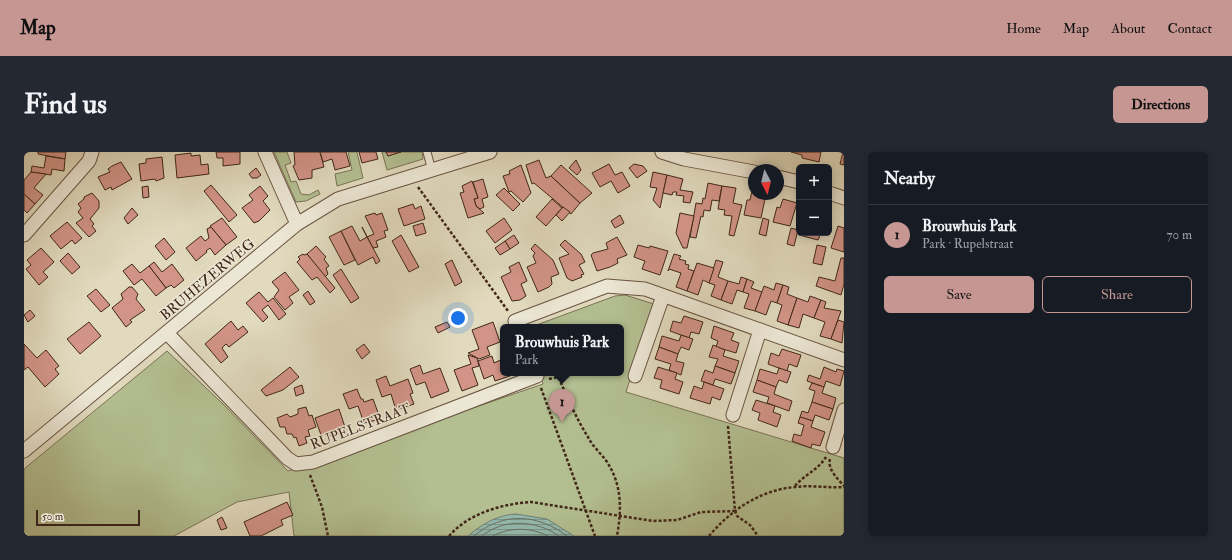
<!DOCTYPE html>
<html lang="en">
<head>
<meta charset="utf-8">
<style>
	body { margin:0; font-family:"IM FELL Double Pica",serif; background:#242831; color:#f1f3f6 }
	.controls { position:absolute; right:12px; top:12px; display:grid; overflow:hidden; border-radius:6px; box-shadow:0 2px 10px #0003 }
	.controls button { width:36px; height:36px; display:grid; place-items:center; padding:0; border:0; border-bottom:1px solid #363941; background:#171b24; color:#f1f3f6; font:20px sans-serif }
	.compass { position:absolute; left:724px; top:12px; width:36px; height:36px; border-radius:50%; background:#171b24; box-shadow:0 2px 10px #0003; rotate:173deg }
	.scale { position:absolute; left:12px; bottom:10px; width:104px; box-sizing:border-box; padding-left:4px; border:2px solid #412719; border-top:0; font-size:11px; line-height:14px; white-space:nowrap; color:#412719; -webkit-text-stroke:3px #ece7d5; paint-order:stroke }
	.you { position:absolute; left:434px; top:166px; width:14px; height:14px; margin:-10px; border:3px solid #fff; border-radius:50%; background:#1a73e8; box-shadow:0 0 0 6px #1a73e833 }
	.badge { display:grid; place-items:center; width:26px; height:26px; border-radius:50%; background:#c59692; color:#111; font-size:13px; font-weight:700 }
	.pin { position:absolute; translate:-50% -33px; filter:drop-shadow(0 1px 2px #0008) }
	.pin::after { content:''; position:absolute; top:21px; width:14px; height:12px; background:inherit; clip-path:polygon(0 0,100% 0,50% 100%) }
	.popup { position:absolute; left:476px; top:172px; width:124px; height:52px; box-sizing:border-box; display:grid; place-content:center; border-radius:6px; background:#171b24; filter:drop-shadow(0 1px 3px #0005); font-size:13px; white-space:nowrap; color:#9ea1a6 }
	.popup b { font-size:15px; color:#f1f3f6 }
	.popup::after { content:''; position:absolute; left:50%; top:100%; margin-left:-8px; border:8px solid transparent; border-top-color:#171b24 }
	.list { margin:0; padding:0; list-style:none }
	h2 { display:flex; justify-content:space-between; align-items:center; height:52px; margin:0; padding:0 16px; font-size:17px }
	h2 small { font-size:13px; font-weight:400; color:#9ea1a6 }
	.list li { display:grid; grid-template-columns:26px 1fr auto; gap:12px; align-items:center; box-sizing:border-box; height:60px; padding:0 16px; border-top:1px solid #363941 }
	.list b { display:block; font-size:15px; white-space:nowrap }
	.list p { margin:0; font-size:13px; white-space:nowrap; color:#9ea1a6 }
	.list em { font-size:13px; font-style:normal; color:#9ea1a6 }
	.actions { display:flex; gap:8px; padding:12px 16px }
	.actions a { flex:1; padding:9px 0; border:1px solid #c59692; border-radius:6px; text-align:center; font-size:14px; color:#c59692 }
	.actions .main { background:#c59692; color:#111 }
	.map { position:relative; flex:none; width:820px; height:384px; overflow:hidden; border-radius:6px }
	header { display:flex; align-items:center; gap:24px; box-sizing:border-box; height:56px; padding:0 20px; background:#c59692; color:#111 }
	header strong { font-size:19px }
	nav { display:flex; gap:22px; margin-inline-start:auto; font-size:14px }
	.intro { display:flex; align-items:center; justify-content:space-between; box-sizing:border-box; height:96px; padding:0 24px }
	h1 { margin:0; font-size:28px }
	.button { padding:10px 18px; border-radius:6px; background:#c59692; color:#111; font-size:14px; font-weight:700 }
	main { display:flex; gap:24px; padding:0 24px }
	aside { flex:1; background:#171b24; border-radius:6px; box-shadow:0 2px 10px #0003 }
	.map>svg:first-child { display:block }
	.green { fill:#b3bf91; stroke:#7a7355 }
	.water { fill:url(#water-rules); stroke:#738074 }
	.lines { fill:none; stroke-linecap:round; stroke-linejoin:round }
	.shore { stroke:#6a7164; stroke-width:1 }
	.building { fill:#d29487; stroke:#412719 }
	.service-casing { stroke:#695442; stroke-width:9 }
	.minor-casing { stroke:#695442; stroke-width:15 }
	.path { stroke:#412719; stroke-width:2.5; stroke-dasharray:3 2; stroke-linecap:butt }
	.service { stroke:#ece7d5; stroke-width:7 }
	.minor { stroke:#ece7d5; stroke-width:13 }
	.labels { text-anchor:middle; stroke-width:3; stroke-linejoin:round; paint-order:stroke }
	.street-label { font-size:14px; fill:#412719; stroke:#ece7d5 }
</style>
</head>
<body>
<header>
<strong>Map</strong>
<nav><a>Home</a><a>Map</a><a>About</a><a>Contact</a></nav>
</header>
<div class="intro"><h1>Find us</h1><a class="button">Directions</a></div>
<main>
<div class="map">
<svg width="820" height="384" viewBox="0 0 820 384">
	<defs>
		<pattern id="water-rules" width="6" height="5" patternUnits="userSpaceOnUse"><rect width="6" height="5" fill="#94bbb0"/><path d="M0 2.5h6" fill="none" stroke="#7a988e"/></pattern>
	</defs>
	<rect width="100%" height="100%" fill="#e1dabe"/>
	<filter id="stains"><feTurbulence type="fractalNoise" baseFrequency=".005" numOctaves="4"/><feColorMatrix values="0 0 0 0 .2 0 0 0 0 .09 0 0 0 0 .02 0 0 0 .5 -.17"/></filter>
	<radialGradient id="worn" r=".72"><stop offset=".6" stop-color="#630" stop-opacity="0"/><stop offset="1" stop-color="#630" stop-opacity=".3"/></radialGradient>
	<!-- green -->
	<g class="green">
		<polygon points="250,0 263,0 267,11 261,13 267,30 272,29 277,42 285,43 294,38 296,42 282,49 272,50"/>
		<polygon points="324,0 333,0 339,26 313,34 311,22 328,18"/>
		<polygon points="358,0 362,0 364,4 376,0 398,0 399,7 363,18"/>
		<polygon points="601,143 630,152 602,240 820,306 820,384 270,384 265,340 213,350 150,384 0,384 0,317 143,199 199,252 264,319 519,232 515,221 597,221 597,175 507,175 591,144"/>
	</g>
	<!-- water -->
	<path class="water" d="M492 362 523 367 550 384H444C458 372 473 363 492 362Z"/>
	<g class="lines">
		<!-- shore -->
		<g class="shore">
			<path d="M450 384C479 359 514 362 543 384"/>
			<path d="M458 384C479 366 513 368 535 384"/>
			<path d="M469 384C485 375 507 375 524 384"/>
		</g>
	</g>
	<!-- building -->
	<g class="building">
		<polygon points="14,0 42,0 41,7 14,2"/>
		<polygon points="192,0 216,0 216,12 199,14 199,6 193,6"/>
		<polygon points="270,0 296,0 300,15 288,18 288,26 275,28 269,14 271,13"/>
		<polygon points="296,0 322,0 326,14 311,18 308,7 299,10"/>
		<polygon points="335,0 352,0 354,7 338,11"/>
		<polygon points="362,0 377,0 364,4"/>
		<polygon points="767,0 797,0 795,10 778,6 778,3"/>
		<polygon points="819,0 820,0 820,13 816,12"/>
		<polygon points="167,1 167,4 176,3 177,13 184,12 185,22 153,26 151,3"/>
		<polygon points="22,4 41,7 40,19 28,17 27,23 7,20 8,14 20,16"/>
		<polygon points="138,5 140,26 132,29 131,27 117,29 115,12 122,11 122,7"/>
		<polygon points="515,8 522,26 527,24 556,51 547,62 510,31 508,32 502,13"/>
		<polygon points="552,8 557,18 553,23 545,16"/>
		<polygon points="97,10 108,27 88,38 87,35 81,38 74,25 86,20 84,17 88,14"/>
		<polygon points="585,12 591,23 598,20 606,34 594,41 587,29 576,35 568,21"/>
		<polygon points="610,12 619,14 623,19 613,26 605,16"/>
		<polygon points="497,13 507,41 499,50 487,39 485,40 479,24 486,22 485,19"/>
		<polygon points="537,13 568,41 556,51 527,24"/>
		<polygon points="232,16 237,23 233,26 228,26 225,22"/>
		<polygon points="7,20 22,22 10,36 19,43 11,52 0,42 0,28"/>
		<polygon points="629,20 643,23 636,56 629,48 633,36 626,35"/>
		<polygon points="643,23 659,27 656,38 669,40 666,51 659,50 660,44 652,43 653,40 649,40 648,43 639,41"/>
		<polygon points="459,27 464,45 458,47 460,55 456,57 452,54 450,47 454,46 449,30"/>
		<polygon points="448,29 454,46 450,47 452,54 460,61 444,66 436,41 440,40 438,34"/>
		<polygon points="684,31 698,34 695,49 688,48 686,59 680,58 679,65 677,64 672,86 666,85 672,51 678,52 679,46 681,47"/>
		<polygon points="187,33 213,63 205,70 180,39"/>
		<polygon points="124,34 125,45 119,46 118,35"/>
		<polygon points="236,34 244,44 239,49 246,58 235,69 230,71 218,56 229,48 225,43"/>
		<polygon points="698,34 712,36 709,51 718,53 710,84 705,83 708,64 700,63 701,58 694,57"/>
		<polygon points="480,36 496,52 489,59 472,43"/>
		<polygon points="728,39 730,40 730,42 742,42 737,66 720,63 723,48 726,48"/>
		<polygon points="68,41 75,49 75,56 66,67 70,72 68,74 72,79 65,85 52,71 59,66 54,60 57,56 54,52 60,47 60,45"/>
		<polygon points="0,42 11,52 3,61 0,58"/>
		<polygon points="528,47 538,56 522,74 512,65"/>
		<polygon points="759,47 773,51 766,74 749,70 753,55 756,56"/>
		<polygon points="389,52 391,57 397,54 401,67 380,74 374,57"/>
		<polygon points="539,55 546,60 538,69 532,63"/>
		<polygon points="108,56 114,63 104,72 100,66"/>
		<polygon points="351,61 352,63 358,61 364,78 360,79 362,85 352,89 354,95 349,96 338,75 343,85 350,82 341,64"/>
		<polygon points="656,61 670,64 663,96 659,96 652,81"/>
		<polygon points="596,63 600,71 591,76 587,69"/>
		<polygon points="198,66 213,85 202,93 186,74"/>
		<polygon points="480,66 488,78 471,91 462,79"/>
		<polygon points="739,66 745,68 742,84 735,82"/>
		<polygon points="43,70 58,86 51,92 48,88 37,97 26,84"/>
		<polygon points="399,71 402,81 392,84 389,74"/>
		<polygon points="328,74 336,89 343,85 356,109 352,112 349,105 334,113 317,79"/>
		<polygon points="814,74 820,76 820,100 807,96"/>
		<polygon points="187,75 202,93 191,103 186,96 182,99 183,100 172,109 162,96 177,84 181,89 185,86 183,77"/>
		<polygon points="767,76 774,78 770,94 763,92"/>
		<polygon points="317,79 331,108 320,113 305,85"/>
		<polygon points="775,81 797,81 794,88 775,83"/>
		<polygon points="377,83 395,115 385,120 368,89"/>
		<polygon points="490,83 495,91 486,97 481,89"/>
		<polygon points="593,85 603,103 593,107 594,111 586,115 573,119 567,103 569,101 584,97 582,91"/>
		<polygon points="140,86 151,100 142,108 131,94"/>
		<polygon points="541,88 557,102 561,110 555,113 560,122 557,123 558,125 548,129 543,126 535,106 545,102 536,93"/>
		<polygon points="481,89 486,97 476,103 471,96"/>
		<polygon points="511,92 529,108 535,122 527,125 528,132 525,135 514,140 503,115 512,111 509,104 511,101 507,97"/>
		<polygon points="614,93 625,96 626,94 644,99 636,123 618,117 621,109 610,105"/>
		<polygon points="793,93 802,95 798,113 789,111"/>
		<polygon points="292,94 302,105 300,107 305,114 302,116 304,122 301,125 283,102"/>
		<polygon points="17,96 30,110 19,120 24,125 15,133 2,117 7,113 3,108"/>
		<polygon points="44,101 56,115 48,122 36,109"/>
		<polygon points="279,102 280,103 283,102 311,136 306,141 293,125 288,128 273,110 276,107 274,105"/>
		<polygon points="650,102 657,104 655,107 662,109 661,112 665,113 664,117 670,119 663,139 652,135 657,121 645,117 644,119"/>
		<polygon points="817,106 820,106 820,132 817,143 792,134 795,125 811,129"/>
		<polygon points="428,108 438,130 431,134 421,112"/>
		<polygon points="692,108 699,110 694,125 704,129 697,148 687,144 691,133 685,131"/>
		<polygon points="130,110 138,120 148,112 160,128 150,136 147,133 142,136 125,114"/>
		<polygon points="495,110 503,129 497,132 502,144 496,148 488,149 477,125 487,120 485,115"/>
		<polygon points="673,111 690,116 685,131 679,128 674,143 663,139"/>
		<polygon points="108,112 116,121 125,114 142,136 132,144 118,127 110,133 99,119"/>
		<polygon points="317,117 335,146 327,151 309,123"/>
		<polygon points="261,120 275,138 265,145 269,151 261,158 250,145 255,138 248,130"/>
		<polygon points="717,125 723,127 719,140 713,138 708,152 697,148 704,129 715,132"/>
		<polygon points="723,127 730,130 727,136 738,140 731,159 720,156 725,142 719,140"/>
		<polygon points="752,131 759,133 753,151 747,149 742,163 731,159 740,134 750,138"/>
		<polygon points="759,133 765,135 763,142 773,146 764,173 753,169 758,153 753,151"/>
		<polygon points="105,135 108,135 114,142 112,147 121,158 106,168 108,170 102,175 88,156 99,147 97,142"/>
		<polygon points="72,137 86,153 77,160 63,144"/>
		<polygon points="284,139 291,150 286,153 279,143"/>
		<polygon points="235,140 244,150 249,146 262,162 255,168 244,153 238,158 244,165 239,170 222,151"/>
		<polygon points="786,144 797,148 790,166 779,162 775,176 764,173 773,146 784,150"/>
		<polygon points="797,148 802,150 800,156 817,159 807,187 796,184 801,170 790,166"/>
		<polygon points="6,158 11,164 4,170 0,163"/>
		<polygon points="660,164 679,170 675,182 667,180 665,186 646,179 649,169 657,171"/>
		<polygon points="814,168 820,170 818,191 807,187"/>
		<polygon points="207,169 214,178 219,174 224,180 205,195 202,192 198,196 204,205 197,211 181,192"/>
		<polygon points="65,170 77,184 56,202 43,187"/>
		<polygon points="423,170 426,175 414,181 411,175"/>
		<polygon points="469,170 476,190 463,195 466,203 455,207 444,201 455,197 448,178"/>
		<polygon points="690,174 710,181 707,188 715,191 712,201 692,195 694,189 687,186"/>
		<polygon points="657,183 669,187 665,198 657,195 654,202 635,195 638,184 655,189"/>
		<polygon points="0,192 13,206 22,198 35,214 31,217 35,222 21,235 4,215 0,218"/>
		<polygon points="340,192 346,200 338,207 332,198"/>
		<polygon points="689,193 701,198 699,204 715,209 711,221 691,214 694,207 685,205"/>
		<polygon points="635,195 654,202 652,209 660,211 657,223 645,218 647,212 631,207"/>
		<polygon points="758,197 777,203 773,215 765,212 763,219 744,212 747,201 755,204"/>
		<polygon points="444,203 453,206 455,214 448,216 454,233 438,239 430,218 447,212"/>
		<polygon points="468,204 470,211 479,207 479,221 485,221 486,224 471,229 469,223 460,227 454,209"/>
		<polygon points="396,213 399,222 416,216 425,239 407,246 401,230 392,233 386,217"/>
		<polygon points="691,214 711,221 707,232 691,227 689,233 677,229 681,218 689,221"/>
		<polygon points="266,215 275,225 259,238 242,244 237,238"/>
		<polygon points="634,215 653,221 651,227 659,230 655,242 636,236 638,228 630,226"/>
		<polygon points="800,215 812,220 813,217 820,219 816,234 802,229 800,235 783,229 785,223 796,227"/>
		<polygon points="755,216 767,220 763,231 755,228 752,235 733,228 736,217 753,222"/>
		<polygon points="362,224 366,234 384,227 389,241 386,242 390,252 372,258 367,242 358,245 352,228"/>
		<polygon points="733,228 752,235 750,242 768,249 765,259 743,251 745,245 729,240"/>
		<polygon points="680,230 700,237 696,248 688,245 686,252 666,246 670,234 678,237"/>
		<polygon points="788,231 800,235 798,241 812,246 809,257 788,250 791,239 785,237"/>
		<polygon points="278,233 280,241 272,244 270,236"/>
		<polygon points="333,237 337,247 339,247 340,250 349,247 356,266 353,268 340,271 334,254 325,257 319,242"/>
		<polygon points="732,248 751,254 749,260 757,263 753,275 734,268 736,261 728,258"/>
		<polygon points="788,250 809,257 805,268 791,263 789,269 776,265 778,259 784,261"/>
		<polygon points="282,255 285,264 288,263 292,275 284,278 286,284 281,285 283,291 275,294 272,285 270,286 268,282 263,282 261,275 256,275 253,266 263,262 266,265 274,262 274,257"/>
		<polygon points="315,257 322,278 315,282 305,284 304,281 297,283 291,266"/>
		<polygon points="776,265 789,269 787,275 801,280 796,294 788,292 787,296 768,289 770,282 777,284 780,273 774,271"/>
		<polygon points="263,350 269,363 257,368 259,373 237,384 226,384 220,370"/>
		<polygon points="198,365 203,376 197,378 193,368"/>
	</g>
	<g class="lines">
		<!-- service casing -->
		<g class="service-casing">
			<polyline id="service" points="403,0 408,19"/>
		</g>
		<!-- minor casing -->
		<g class="minor-casing">
			<g id="minor">
				<polyline points="241,0 273,72"/>
				<polyline points="638,0 660,7 730,20"/>
				<polyline points="754,25 775,30"/>
				<polyline points="805,41 820,46"/>
				<polyline points="0,83 65,9 68,0"/>
				<polyline points="494,175 491,169 583,134 621,137 820,208"/>
				<polyline points="143,181 263,306 272,312 289,310 513,224 511,221"/>
				<polyline points="611,224 639,144"/>
				<polyline points="709,263 736,178"/>
				<polyline points="809,295 820,258"/>
				<polyline points="0,299 273,72 314,47 466,0"/>
			</g>
		</g>
		<!-- path -->
		<g class="path">
			<polyline points="394,35 484,159"/>
			<path d="M533 221C541 241 552 266 564 285 568 293 575 300 581 307 598 331 598 356 593 384"/>
			<polyline points="525,227 534,225"/>
			<polyline points="517,236 571,384"/>
			<polyline points="704,274 711,359 713,364 726,373 734,384"/>
			<path d="M806 307C803 317 814 327 820 334"/>
			<polyline points="286,323 298,355 304,384"/>
			<path d="M771 334C780 323 794 318 802 305"/>
			<path d="M425 384C445 361 478 352 507 350L629 369 653 368 677 360 711 359"/>
			<path d="M685 384C707 358 736 338 771 335 787 333 804 336 820 335"/>
		</g>
		<!-- service -->
		<use href="#service" class="service"/>
		<!-- minor -->
		<use href="#minor" class="minor"/>
	</g>
	<g class="labels">
		<!-- street labels -->
		<g class="street-label">
			<text transform="translate(183 127) rotate(-40)" y="5">BRUHEZERWEG</text>
			<text transform="translate(336 274) rotate(-21)" y="5">RUPELSTRAAT</text>
		</g>
	</g>
	<rect width="100%" height="100%" filter="url(#stains)"/>
	<rect width="100%" height="100%" fill="url(#worn)"/>
</svg>
<div class="controls">
<button>+</button>
<button>−</button>
</div>
<svg class="compass" viewBox="-18 -18 36 36"><path d="M0-13l5 13h-10z" fill="#e53935"/><path d="M0 13l5-13h-10z" fill="#9ea1a6"/></svg>
<div class="scale">50 m</div>
<div class="you"></div>
<div class="pin badge" style="left:538px;top:270px">1</div>
<div class="popup"><b>Brouwhuis Park</b>Park</div>
</div>
<aside>
<h2>Nearby<small></small></h2>
<ul class="list">
<li><span class="badge">1</span><div><b>Brouwhuis Park</b><p>Park · Rupelstraat</p></div><em>70 m</em></li>
</ul>
<div class="actions"><a class="main">Save</a><a>Share</a></div>
</aside>
</main>
</body>
</html>
